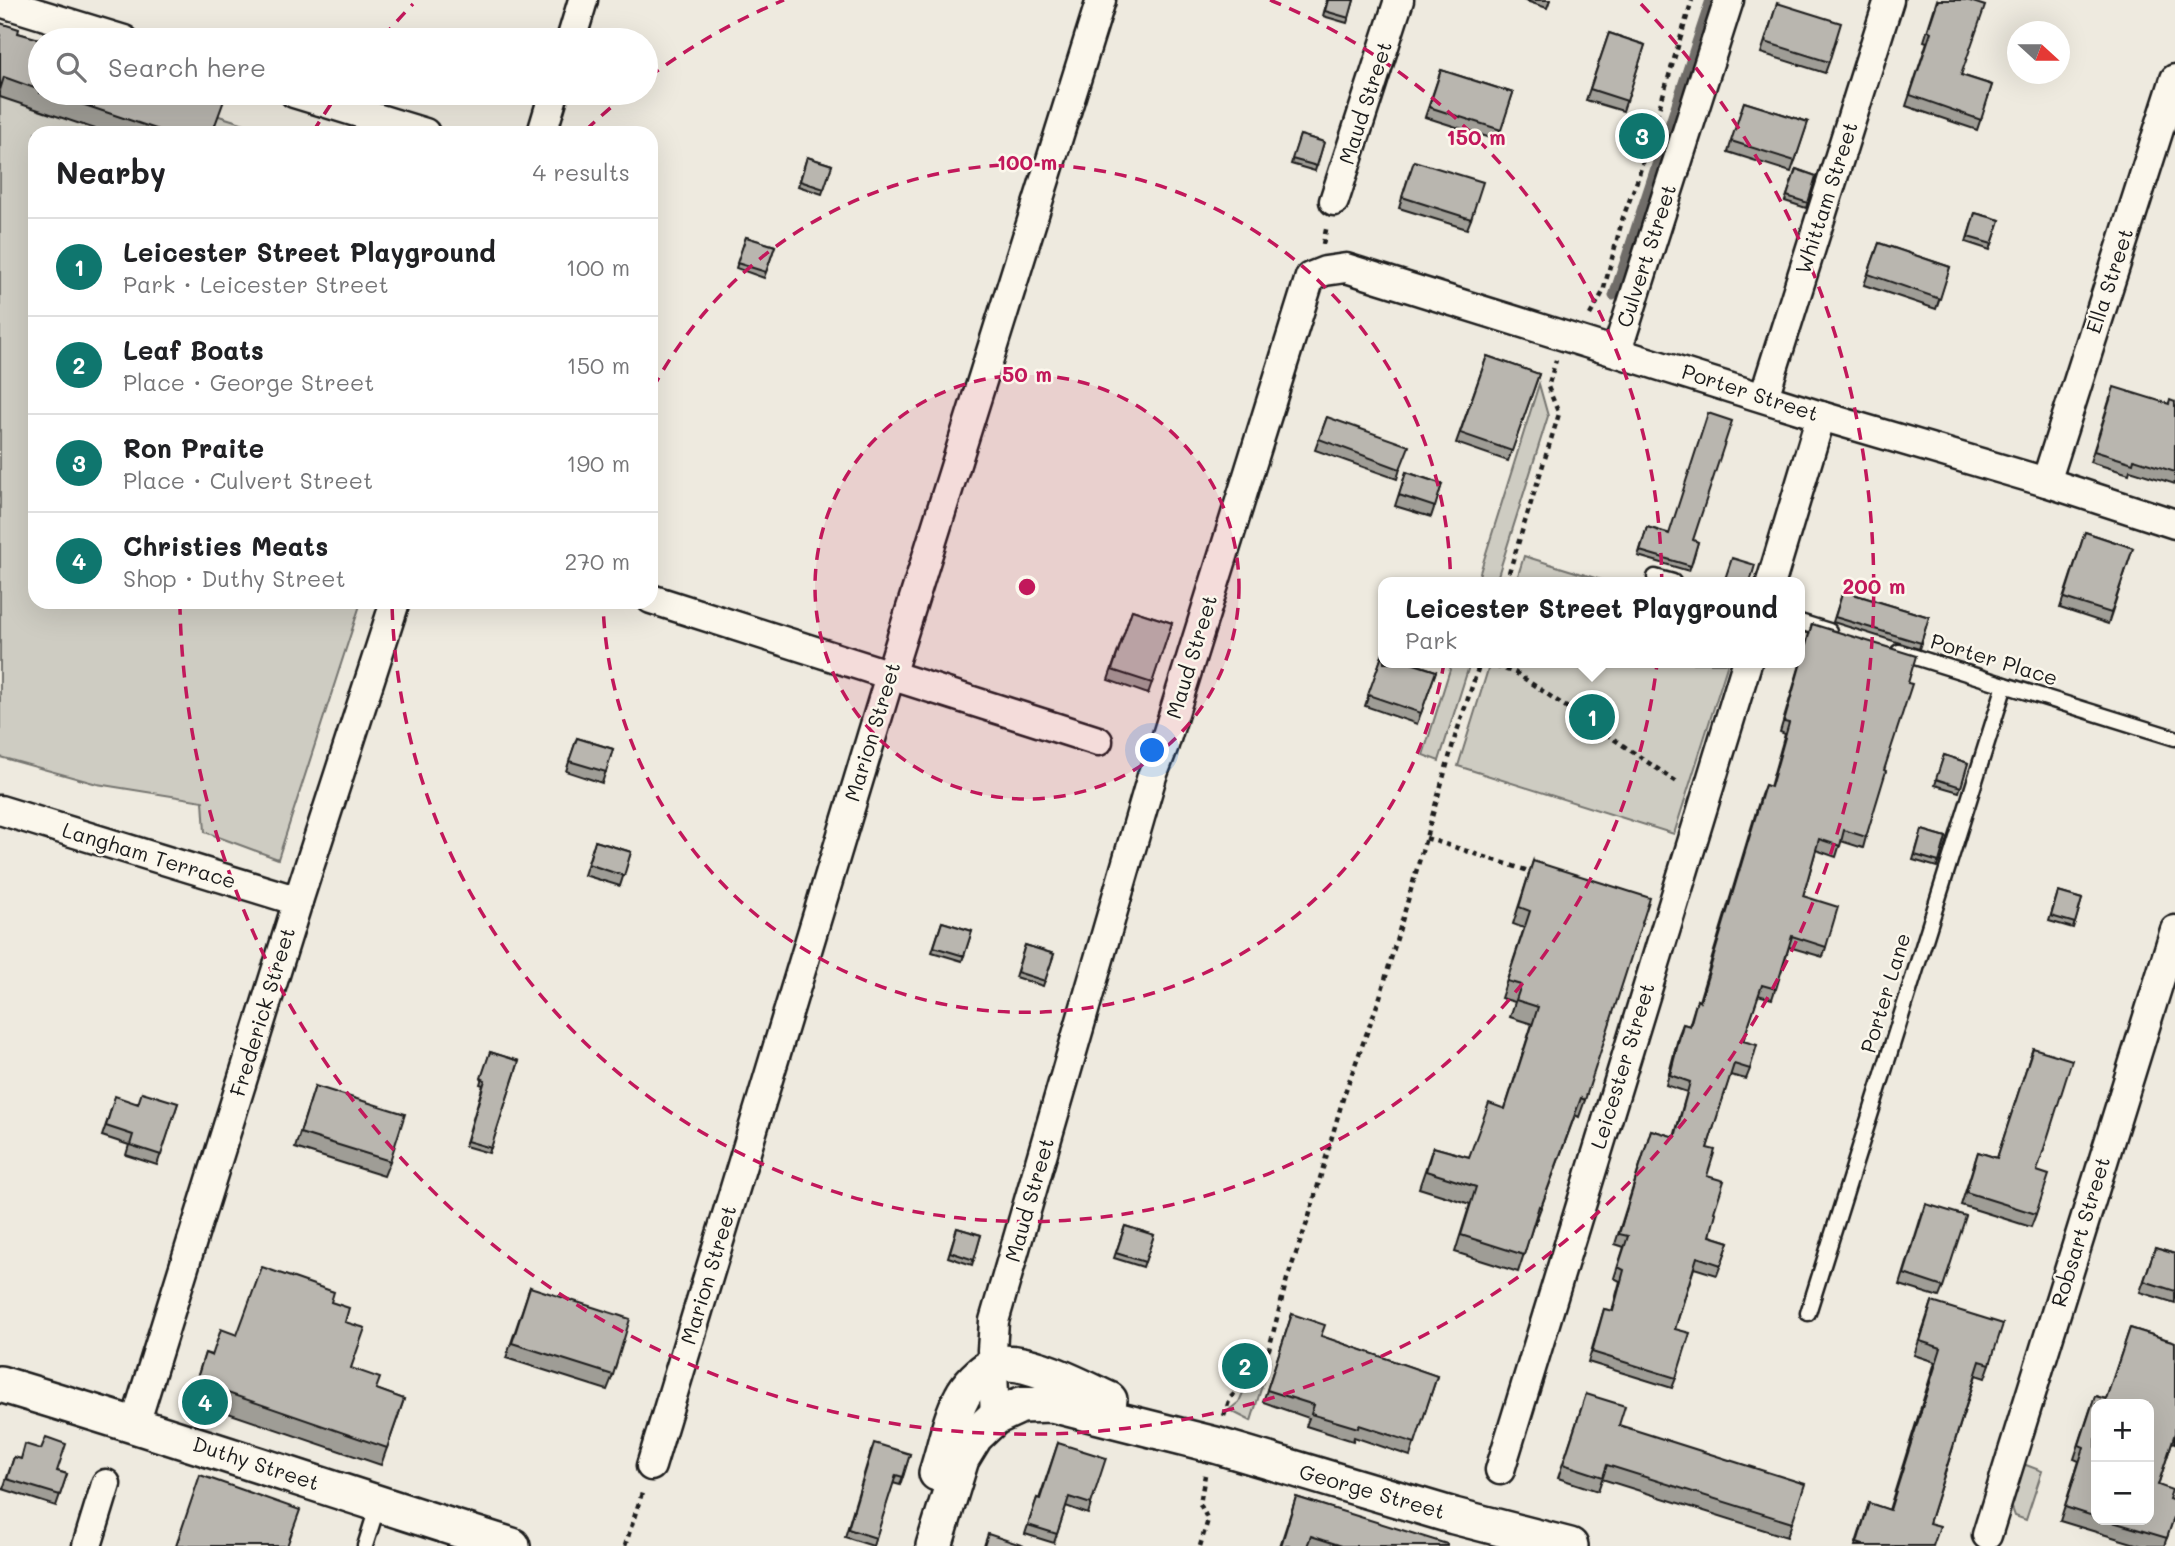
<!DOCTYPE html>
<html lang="en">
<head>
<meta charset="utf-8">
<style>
	body { margin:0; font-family:Mali,sans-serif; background:#f2f2f2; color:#202124 }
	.controls { position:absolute; right:21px; bottom:21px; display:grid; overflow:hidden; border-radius:14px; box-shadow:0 7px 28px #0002 }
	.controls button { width:63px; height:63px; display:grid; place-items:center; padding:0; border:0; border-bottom:2px solid #e0e0e0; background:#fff; color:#202124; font:35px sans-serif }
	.compass { position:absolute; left:2007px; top:21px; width:63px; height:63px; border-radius:50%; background:#fff; box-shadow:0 7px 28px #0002; rotate:111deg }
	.you { position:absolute; left:1153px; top:751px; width:24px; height:24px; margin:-18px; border:5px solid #fff; border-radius:50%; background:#1a73e8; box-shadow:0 0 0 10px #1a73e833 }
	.badge { display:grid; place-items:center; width:46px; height:46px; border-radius:50%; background:#0f766e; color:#fff; font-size:23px; font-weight:700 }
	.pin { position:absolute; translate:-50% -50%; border:4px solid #fff; box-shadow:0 2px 7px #0006 }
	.popup { position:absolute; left:1378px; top:577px; width:427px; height:91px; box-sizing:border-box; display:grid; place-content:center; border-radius:14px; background:#fff; filter:drop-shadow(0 2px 5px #0005); font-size:23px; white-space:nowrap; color:#757577 }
	.popup b { font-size:26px; color:#202124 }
	.popup::after { content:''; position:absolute; left:50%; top:100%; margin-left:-14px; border:14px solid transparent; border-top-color:#fff }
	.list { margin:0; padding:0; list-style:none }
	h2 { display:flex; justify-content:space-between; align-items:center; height:91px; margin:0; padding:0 28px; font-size:30px }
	h2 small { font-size:23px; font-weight:400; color:#757577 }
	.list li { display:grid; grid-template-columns:46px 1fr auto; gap:21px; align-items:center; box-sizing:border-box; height:98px; padding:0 28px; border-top:2px solid #e0e0e0 }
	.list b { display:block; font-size:26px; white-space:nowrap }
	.list p { margin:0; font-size:23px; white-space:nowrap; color:#757577 }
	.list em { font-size:23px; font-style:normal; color:#757577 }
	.icon { flex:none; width:38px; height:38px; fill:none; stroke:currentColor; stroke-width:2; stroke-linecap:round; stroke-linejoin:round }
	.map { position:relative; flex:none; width:2175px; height:1546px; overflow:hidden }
	.search { position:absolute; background:#fff; box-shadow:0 7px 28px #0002; left:28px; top:28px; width:630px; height:77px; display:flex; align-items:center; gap:18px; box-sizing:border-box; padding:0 24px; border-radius:38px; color:#757577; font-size:26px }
	.panel { position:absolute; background:#fff; box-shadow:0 7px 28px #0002; left:28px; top:126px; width:630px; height:483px; border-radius:21px }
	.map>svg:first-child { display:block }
	.green { fill:#ceccc2; stroke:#75746f; stroke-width:2 }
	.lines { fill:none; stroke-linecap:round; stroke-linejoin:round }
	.stream { stroke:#6f6d69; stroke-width:9 }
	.service-casing { stroke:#1c1c1c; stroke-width:19 }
	.minor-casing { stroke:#1c1c1c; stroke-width:33 }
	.tertiary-casing { stroke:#1c1c1c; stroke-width:40 }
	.path { stroke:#1c1c1c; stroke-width:4.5; stroke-dasharray:5 5; stroke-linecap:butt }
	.service { stroke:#fbf7ec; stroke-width:14 }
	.minor { stroke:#fbf7ec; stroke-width:28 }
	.tertiary { stroke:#fbf7ec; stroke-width:35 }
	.wall { fill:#9f9d96; stroke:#1c1c1c; stroke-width:2; fill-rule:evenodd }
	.building { fill:#b9b6af; stroke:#1c1c1c; stroke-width:2 }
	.ring { fill:none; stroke:#c2185b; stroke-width:3.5; stroke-dasharray:12 9 }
	.labels { text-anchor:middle; stroke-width:5; stroke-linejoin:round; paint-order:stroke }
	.street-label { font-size:21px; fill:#1c1c1c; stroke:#fbf7ec }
	.centre { fill:#c2185b; stroke:#fbf7ec; stroke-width:3.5 }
	.ring-label { font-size:21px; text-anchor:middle; font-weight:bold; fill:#c2185b; stroke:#fbf7ec; stroke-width:5; stroke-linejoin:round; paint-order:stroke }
</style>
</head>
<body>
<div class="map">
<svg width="2175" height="1546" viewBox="0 0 2175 1546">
	<rect width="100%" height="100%" fill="#eeeadf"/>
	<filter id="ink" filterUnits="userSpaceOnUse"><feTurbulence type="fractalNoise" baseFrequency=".0143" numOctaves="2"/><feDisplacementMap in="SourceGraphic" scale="14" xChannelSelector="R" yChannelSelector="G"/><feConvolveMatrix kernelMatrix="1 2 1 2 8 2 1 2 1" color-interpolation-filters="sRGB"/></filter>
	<g filter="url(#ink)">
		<!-- green -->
		<g class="green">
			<polygon points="0,46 40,93 146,93 273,133 35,133 35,602 361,602 278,859 205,832 203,801 97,784 0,757"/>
			<polygon points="1539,384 1548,416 1496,582 1477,582"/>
			<polygon points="1524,556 1608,582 1516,582"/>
			<polygon points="1452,663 1470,663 1439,761 1423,755"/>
			<polygon points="1490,663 1728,663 1674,834 1458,766"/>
			<polygon points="1270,1360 1251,1421 1229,1410 1239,1402 1245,1388"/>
			<polygon points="2026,1465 2042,1471 2026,1520 2015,1516 2008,1497 2021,1466"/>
		</g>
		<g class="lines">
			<!-- stream -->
			<polyline class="stream" points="1613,296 1710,0"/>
			<!-- service casing -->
			<g class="service-casing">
				<g id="service">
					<polyline points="1655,577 1673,582"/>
					<polyline points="1800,622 1829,631"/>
					<polyline points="1899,652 2175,738"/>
					<polyline points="1808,1313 2005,685"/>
					<polyline points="365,1546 378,1505"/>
				</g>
			</g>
			<!-- minor casing -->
			<g class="minor-casing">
				<g id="minor">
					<polyline points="0,2 124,40"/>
					<polyline points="571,40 583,0"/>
					<polyline points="294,93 425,133"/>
					<polyline points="542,133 554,93"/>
					<polyline points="1334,201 1399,0"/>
					<polyline points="1617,351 1729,0"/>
					<polyline points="1764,397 1889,0"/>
					<polyline points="2046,482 2175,79"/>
					<polyline points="1771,582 1821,416"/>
					<polyline points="651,599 1098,741"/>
					<polyline points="0,810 298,901"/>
					<polyline points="995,1417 992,1350 994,1321 1152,776 1164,745 1310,277 1325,271 1346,268 1821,416 2046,482 2175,524"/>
					<polyline points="135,1424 298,901 395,602"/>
					<polyline points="651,1466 896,656 1101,0"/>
					<polyline points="1500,1470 1747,663"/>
					<polyline points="1987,1535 2175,930"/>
					<polyline points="87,1546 106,1484"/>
				</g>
			</g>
			<!-- tertiary casing -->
			<g class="tertiary-casing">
				<g id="tertiary">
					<path d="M0 1384C172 1435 341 1493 512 1546"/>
					<path d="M937 1473C945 1449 950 1419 962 1397 968 1385 981 1372 992 1366 1019 1353 1083 1388 1109 1400"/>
					<polyline points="934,1546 961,1459 975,1436 995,1417 1021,1405 1052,1404 1215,1445 1454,1516 1570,1546"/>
				</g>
			</g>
			<!-- path -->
			<g class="path">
				<polyline points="1323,244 1327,225"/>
				<polyline points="1590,315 1603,292 1623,217 1637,181 1692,0"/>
				<polyline points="1506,582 1559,414 1548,387 1556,360"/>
				<polyline points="1486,663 1516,673 1680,784"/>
				<polyline points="1426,838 1535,873"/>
				<polyline points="1224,1416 1230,1398 1258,1370 1269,1349 1287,1279 1308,1220 1344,1095 1380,997 1455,737 1480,663"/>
				<polyline points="625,1546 643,1490"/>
				<polyline points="1200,1546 1208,1520 1200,1504 1205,1475"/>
			</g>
			<!-- service -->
			<use href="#service" class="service"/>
			<!-- minor -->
			<use href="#minor" class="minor"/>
			<!-- tertiary -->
			<use href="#tertiary" class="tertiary"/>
		</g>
		<!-- wall -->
		<g class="wall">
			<polygon points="1327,0 1354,0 1347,23 1323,16"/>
			<polygon points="1523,0 1550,0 1547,8"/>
			<polygon points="1937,0 1961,75 1992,85 1977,130 1906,106 1927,42 1924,41"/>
			<polygon points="1774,13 1829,62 1825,73 1761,53"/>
			<polygon points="0,23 18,33 40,40 40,93 218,93 212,133 107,133 0,97"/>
			<polygon points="1609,33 1645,45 1623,111 1586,100"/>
			<polygon points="1441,70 1513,93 1497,140 1425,117"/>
			<polygon points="1744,102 1808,122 1791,172 1728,152"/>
			<polygon points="1300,135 1324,142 1315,171 1291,164"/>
			<polygon points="807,157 832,165 822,194 798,186"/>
			<polygon points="1796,169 1816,176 1806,208 1785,201"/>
			<polygon points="1410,171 1471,219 1467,229 1399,208"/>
			<polygon points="1975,213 2000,220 1990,250 1966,242"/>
			<polygon points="746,237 775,246 764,278 736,268"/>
			<polygon points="1879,243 1950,267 1936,309 1864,285"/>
			<polygon points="1487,356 1539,374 1508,461 1456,443"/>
			<polygon points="2110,398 2169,404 2175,402 2175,484 2130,470 2129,474 2090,462"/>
			<polygon points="1327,417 1400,469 1397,479 1315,450"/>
			<polygon points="1406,472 1442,484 1431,517 1395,506"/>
			<polygon points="1647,527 1698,542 1689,571 1638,556"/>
			<polygon points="2085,532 2133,548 2108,624 2060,608"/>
			<polygon points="1843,591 1929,617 1919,649 1833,622"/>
			<polygon points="1132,610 1172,623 1148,694 1108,680"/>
			<polygon points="1812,624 1908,683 1884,770 1866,837 1863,848 1841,841 1836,857 1816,850 1803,896 1826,947 1823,957 1789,947 1772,999 1758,995 1743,1041 1750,1069 1746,1079 1730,1075 1707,1148 1707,1176 1714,1212 1710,1236 1729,1242 1717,1275 1694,1268 1675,1329 1676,1378 1672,1388 1588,1362 1604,1309 1612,1311 1620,1281 1614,1278 1624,1247 1615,1244 1651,1130 1674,1137 1687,1092 1666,1085 1679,1034 1683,1024 1689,1026 1697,1000 1699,1001 1761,795 1765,785 1770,787 1785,734 1780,732"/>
			<polygon points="1383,653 1436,671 1417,724 1365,706"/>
			<polygon points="577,738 613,749 602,783 566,771"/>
			<polygon points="1944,755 1968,763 1959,792 1935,785"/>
			<polygon points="1922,830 1946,837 1937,867 1913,860"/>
			<polygon points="595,841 631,852 620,886 584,875"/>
			<polygon points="1533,861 1585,1100 1579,1117 1575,1115 1535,1224 1534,1223 1518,1272 1455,1252 1470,1204 1419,1188 1433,1147 1469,1157 1505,1108 1532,1024 1510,1017 1515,1002 1501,998 1524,928 1513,924"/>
			<polygon points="2058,892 2082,899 2073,928 2049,921"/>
			<polygon points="942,922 972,931 962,961 932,952"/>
			<polygon points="1025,945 1054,954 1043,986 1015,977"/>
			<polygon points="2033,1048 2037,1171 2036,1214 2031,1227 1961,1205 1978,1152 1997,1158"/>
			<polygon points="490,1052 519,1061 489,1153 465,1146 483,1085 480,1084"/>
			<polygon points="315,1086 390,1161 384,1176 295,1148"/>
			<polygon points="138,1103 178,1103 157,1165 126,1155 129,1145 102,1136 112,1107"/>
			<polygon points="1922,1214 1943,1287 1939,1297 1900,1285"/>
			<polygon points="1125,1226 1154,1235 1143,1267 1114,1258"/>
			<polygon points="957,1228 981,1235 972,1265 948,1257"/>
			<polygon points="2155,1248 2175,1254 2175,1303 2140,1292"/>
			<polygon points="530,1287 613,1375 607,1390 506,1358"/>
			<polygon points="331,1302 345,1322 351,1368 376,1389 404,1399 381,1465 190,1400 205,1353 212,1355 237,1335"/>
			<polygon points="1932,1302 1990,1364 1985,1378 1976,1375 1929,1523 1933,1546 1855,1546 1869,1503 1889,1510 1935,1362 1914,1355"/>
			<polygon points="1292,1314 1321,1336 1437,1376 1410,1456 1354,1437 1353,1441 1306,1426 1309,1418 1263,1402"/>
			<path d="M2130 1328 2175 1342V1443L2172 1442 2158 1485 2169 1499 2175 1514 2164 1546H2142L2060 1521 2079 1461 2074 1459 2090 1410 2095 1396 2106 1399ZM2096 1404 2149 1520H2096Z"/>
			<polygon points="1586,1394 1619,1425 1792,1523 1787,1537 1602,1479 1598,1491 1558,1478"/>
			<polygon points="1058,1443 1091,1504 1088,1514 1066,1506 1054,1543 1025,1534 1037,1498 1039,1499"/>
			<polygon points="41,1449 57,1471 67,1474 56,1506 3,1489 14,1457 20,1459"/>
			<polygon points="871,1451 910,1454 900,1485 893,1483 873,1546 845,1537"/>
			<polygon points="1296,1497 1447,1546 1280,1546"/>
		</g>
		<!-- building -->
		<g class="building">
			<polygon points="1328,0 1354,0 1349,18 1325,11"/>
			<polygon points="1938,0 1967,0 1985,6 1961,75 1992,85 1981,120 1910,95 1931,32 1928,30"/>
			<polygon points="1777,3 1841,23 1829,62 1765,42"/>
			<polygon points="0,23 19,29 18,33 43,40 40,40 40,90 4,77 0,90"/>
			<polygon points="1609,33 1645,45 1627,101 1590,89"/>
			<polygon points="1441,70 1513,93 1501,130 1429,107"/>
			<polygon points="49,93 218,93 226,95 212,133 168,133"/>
			<polygon points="1744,102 1808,122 1795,161 1731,141"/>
			<polygon points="1300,135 1324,142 1317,166 1292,159"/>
			<polygon points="807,157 832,165 824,189 800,181"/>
			<polygon points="1414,161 1483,182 1471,219 1402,197"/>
			<polygon points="1796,169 1816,176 1808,203 1787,196"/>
			<polygon points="1975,213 2000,220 1992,244 1968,237"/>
			<polygon points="746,237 775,246 766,272 737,263"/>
			<polygon points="1879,243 1950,267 1940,299 1868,274"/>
			<polygon points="1487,356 1539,374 1512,451 1460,433"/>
			<polygon points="2114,387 2169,404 2170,400 2175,402 2175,472 2134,459 2133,463 2094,451"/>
			<polygon points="1708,413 1732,421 1693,540 1698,542 1691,566 1640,551 1647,527 1669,534"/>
			<polygon points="1327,417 1409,446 1400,469 1319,439"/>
			<polygon points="1406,472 1442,484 1435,507 1399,495"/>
			<polygon points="2085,532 2133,548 2111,613 2064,598"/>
			<polygon points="1732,558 1755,565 1750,582 1724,582"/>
			<polygon points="1843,591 1929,617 1921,643 1835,617"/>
			<polygon points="1132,610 1172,623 1152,683 1112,670"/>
			<polygon points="1812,624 1916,656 1908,683 1912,684 1884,770 1886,771 1866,837 1844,830 1840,846 1819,839 1803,896 1838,907 1826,947 1792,936 1776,989 1762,985 1743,1041 1757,1045 1750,1069 1734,1064 1707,1148 1715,1150 1707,1176 1724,1181 1714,1212 1716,1213 1710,1236 1729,1242 1721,1265 1697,1257 1675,1329 1690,1333 1676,1378 1592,1352 1604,1309 1613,1311 1624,1270 1618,1267 1628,1236 1619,1234 1651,1130 1675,1137 1690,1082 1670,1075 1683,1024 1690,1026 1697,1000 1700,1002 1765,785 1771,787 1789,723 1784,722"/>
			<polygon points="1383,653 1384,663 1411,663 1436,671 1421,713 1368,695"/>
			<polygon points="577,738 613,749 606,772 569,761"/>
			<polygon points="1944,755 1968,763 1961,787 1936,779"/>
			<polygon points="1922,830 1946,837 1939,862 1915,855"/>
			<polygon points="595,841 631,852 624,876 588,864"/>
			<polygon points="1533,861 1650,898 1585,1100 1581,1098 1541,1207 1539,1206 1524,1255 1461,1235 1476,1187 1426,1171 1433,1147 1469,1157 1489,1103 1505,1109 1538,1007 1516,1000 1521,985 1507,981 1530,911 1519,907"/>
			<polygon points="2058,892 2082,899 2075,923 2051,916"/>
			<polygon points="942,922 972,931 964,956 934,947"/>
			<polygon points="1025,945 1054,954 1045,981 1017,972"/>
			<polygon points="2033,1048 2072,1060 2037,1171 2049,1175 2036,1214 1966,1192 1978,1152 1997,1158"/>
			<polygon points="490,1052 519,1061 491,1148 467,1141 485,1080 481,1078"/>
			<polygon points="315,1086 405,1114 390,1161 300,1133"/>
			<polygon points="142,1092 178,1103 161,1155 130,1145 133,1135 106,1126 115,1096 138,1104"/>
			<polygon points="1926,1204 1966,1216 1943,1287 1904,1274"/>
			<polygon points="1125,1226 1154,1235 1145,1262 1116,1253"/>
			<polygon points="957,1228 981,1235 974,1260 950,1252"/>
			<polygon points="2155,1248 2175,1254 2175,1291 2144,1281"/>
			<polygon points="262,1267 334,1292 331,1302 349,1308 345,1322 365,1328 351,1368 380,1378 376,1389 404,1399 387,1448 196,1382 205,1353 212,1356 221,1329 237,1335"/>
			<polygon points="530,1287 630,1319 613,1375 512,1343"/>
			<polygon points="1932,1302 2003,1324 1990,1364 1980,1361 1929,1523 1940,1526 1933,1546 1866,1546 1857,1543 1869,1503 1890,1510 1941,1348 1920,1341"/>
			<polygon points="1292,1314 1325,1325 1321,1336 1437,1376 1415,1443 1359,1425 1358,1428 1311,1414 1314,1405 1267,1390"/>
			<polygon points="2130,1328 2175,1342 2175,1433 2158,1485 2172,1490 2169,1499 2175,1501 2175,1514 2167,1538 2106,1520 2149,1520 2149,1404 2096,1404 2096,1517 2065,1507 2084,1447 2079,1445 2095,1396 2106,1399"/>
			<polygon points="1586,1394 1625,1406 1619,1425 1805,1484 1792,1523 1607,1465 1603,1477 1563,1464"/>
			<polygon points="46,1437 66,1444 57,1471 67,1474 60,1495 7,1479 14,1457 21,1459 25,1444 41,1449"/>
			<polygon points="874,1443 910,1454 903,1477 896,1475 876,1538 848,1529"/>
			<polygon points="1058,1443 1106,1458 1091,1504 1069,1497 1057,1534 1028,1525 1037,1498 1040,1499"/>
			<polygon points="200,1475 300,1510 287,1546 176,1546"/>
			<polygon points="1296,1497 1447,1544 1447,1546 1342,1546 1311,1536 1307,1546 1281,1546"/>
			<polygon points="988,1534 1024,1546 984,1546"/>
		</g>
	</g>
	<!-- distance rings -->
	<circle cx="1027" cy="587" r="212" fill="#c2185b" fill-opacity=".12"/>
	<g class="ring">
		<circle cx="1027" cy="587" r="212"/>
		<path d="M653 388A424 424 0 1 1 603 605"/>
		<path d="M586 130A635 635 0 0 1 627 94M649 77A635 635 0 0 1 784 0M1270 0A635 635 0 1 1 392 604"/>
		<path d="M313 132A847 847 0 0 1 337 95M383 37A847 847 0 0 1 413 4M1641 4A847 847 0 1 1 180 609"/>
	</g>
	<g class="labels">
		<!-- street labels -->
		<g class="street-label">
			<text transform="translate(1366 103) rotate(-72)" y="7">Maud Street</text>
			<text transform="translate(1827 198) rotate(-72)" y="7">Whittam Street</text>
			<text transform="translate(1647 256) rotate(-72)" y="7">Culvert Street</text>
			<text transform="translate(2110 281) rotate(-72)" y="7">Ella Street</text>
			<text transform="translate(1750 393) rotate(18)" y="7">Porter Street</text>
			<text transform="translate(1192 657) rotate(-73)" y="7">Maud Street</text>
			<text transform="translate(1994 660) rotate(17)" y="7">Porter Place</text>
			<text transform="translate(873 732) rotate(-73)" y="7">Marion Street</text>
			<text transform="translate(149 856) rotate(17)" y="7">Langham Terrace</text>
			<text transform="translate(1886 993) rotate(-73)" y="7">Porter Lane</text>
			<text transform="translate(263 1012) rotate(-73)" y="7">Frederick Street</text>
			<text transform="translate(1623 1066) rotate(-73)" y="7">Leicester Street</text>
			<text transform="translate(1030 1200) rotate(-74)" y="7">Maud Street</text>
			<text transform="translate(2081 1232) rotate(-73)" y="7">Robsart Street</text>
			<text transform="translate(709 1275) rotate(-73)" y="7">Marion Street</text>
			<text transform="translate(256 1464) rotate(18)" y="7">Duthy Street</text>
			<text transform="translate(1372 1492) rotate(16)" y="7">George Street</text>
		</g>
	</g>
	<circle cx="1027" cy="587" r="10" class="centre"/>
	<g class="ring-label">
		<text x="1476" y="145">150 m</text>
		<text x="1027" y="170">100 m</text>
		<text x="1027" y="382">50 m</text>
		<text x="1874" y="594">200 m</text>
	</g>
</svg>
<div class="controls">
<button>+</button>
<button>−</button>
</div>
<svg class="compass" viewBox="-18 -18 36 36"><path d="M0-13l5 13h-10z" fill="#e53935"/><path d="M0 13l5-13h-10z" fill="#757577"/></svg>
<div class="you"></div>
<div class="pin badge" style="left:1592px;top:717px">1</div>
<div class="popup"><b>Leicester Street Playground</b>Park</div>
<div class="pin badge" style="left:1245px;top:1366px">2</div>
<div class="pin badge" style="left:1642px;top:136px">3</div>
<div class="pin badge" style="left:205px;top:1402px">4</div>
<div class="search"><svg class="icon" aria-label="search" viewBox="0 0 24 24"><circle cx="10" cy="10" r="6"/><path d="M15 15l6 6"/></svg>Search here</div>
<section class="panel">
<h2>Nearby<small>4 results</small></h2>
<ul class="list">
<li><span class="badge">1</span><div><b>Leicester Street Playground</b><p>Park · Leicester Street</p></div><em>100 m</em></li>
<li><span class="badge">2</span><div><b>Leaf Boats</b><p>Place · George Street</p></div><em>150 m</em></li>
<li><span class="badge">3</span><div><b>Ron Praite</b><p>Place · Culvert Street</p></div><em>190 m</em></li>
<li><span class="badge">4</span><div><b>Christies Meats</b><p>Shop · Duthy Street</p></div><em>270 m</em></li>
</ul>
</section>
</div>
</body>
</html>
